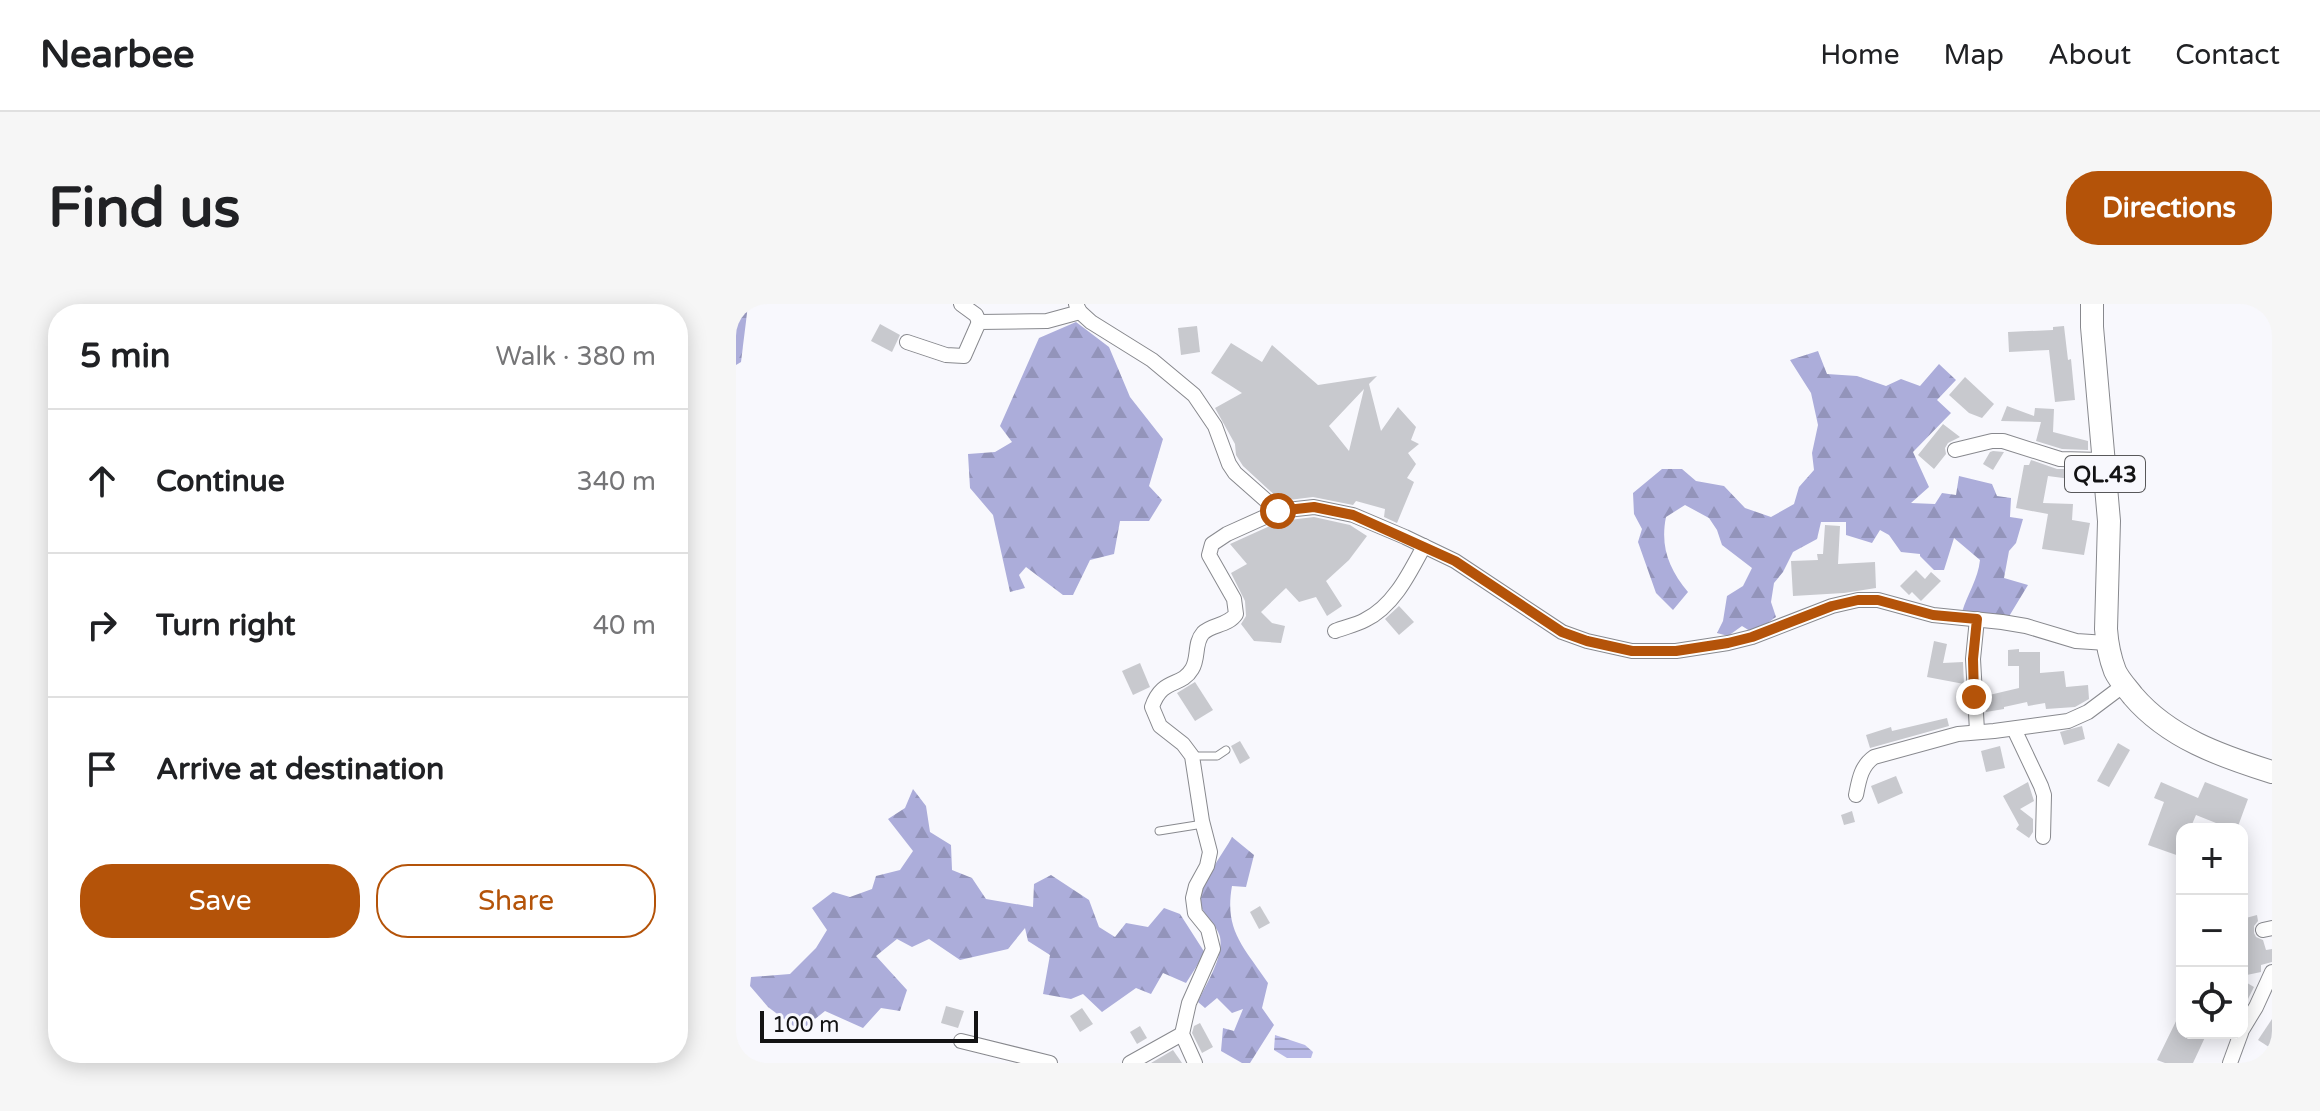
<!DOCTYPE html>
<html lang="en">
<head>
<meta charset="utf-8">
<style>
	body { margin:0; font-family:"Varela Round",sans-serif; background:#f6f6f6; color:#202124 }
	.controls { position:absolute; right:24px; bottom:24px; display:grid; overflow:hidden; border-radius:16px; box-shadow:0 4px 20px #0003 }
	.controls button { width:72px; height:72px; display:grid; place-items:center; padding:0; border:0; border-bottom:2px solid #e0e0e0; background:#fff; color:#202124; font:40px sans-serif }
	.scale { position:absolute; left:24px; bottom:20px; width:218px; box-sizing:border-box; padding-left:8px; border:4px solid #131314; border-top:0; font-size:22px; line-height:28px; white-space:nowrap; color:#131314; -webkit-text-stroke:6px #f8f8fd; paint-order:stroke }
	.stop { position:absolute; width:24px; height:24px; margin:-18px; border:6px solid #b45309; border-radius:50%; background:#fff }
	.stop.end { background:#b45309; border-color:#fff; box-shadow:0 2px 8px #0008 }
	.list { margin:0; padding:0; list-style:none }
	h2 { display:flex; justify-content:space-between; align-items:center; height:104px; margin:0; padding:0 32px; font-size:34px }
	h2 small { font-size:26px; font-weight:400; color:#757577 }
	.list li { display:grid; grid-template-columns:52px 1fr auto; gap:24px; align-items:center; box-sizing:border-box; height:144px; padding:0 32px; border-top:2px solid #e0e0e0 }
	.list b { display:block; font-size:30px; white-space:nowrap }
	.list em { font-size:26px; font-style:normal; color:#757577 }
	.actions { display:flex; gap:16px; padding:24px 32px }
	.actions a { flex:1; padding:18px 0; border:2px solid #b45309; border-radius:32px; text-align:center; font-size:28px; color:#b45309 }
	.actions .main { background:#b45309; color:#fff }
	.icon { flex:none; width:44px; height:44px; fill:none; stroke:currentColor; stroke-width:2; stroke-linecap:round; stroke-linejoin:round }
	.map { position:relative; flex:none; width:1536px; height:759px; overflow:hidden; border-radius:32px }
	header { display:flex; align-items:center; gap:48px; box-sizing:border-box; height:112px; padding:0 40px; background:#fff; border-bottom:2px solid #e0e0e0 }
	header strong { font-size:38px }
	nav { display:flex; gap:44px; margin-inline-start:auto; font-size:28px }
	.intro { display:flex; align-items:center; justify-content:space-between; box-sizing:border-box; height:192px; padding:0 48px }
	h1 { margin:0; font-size:56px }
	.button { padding:20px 36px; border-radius:32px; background:#b45309; color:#fff; font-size:28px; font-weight:700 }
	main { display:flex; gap:48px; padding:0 48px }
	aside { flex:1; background:#fff; border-radius:32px; box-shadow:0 4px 20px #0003 }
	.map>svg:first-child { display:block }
	.forest { fill:url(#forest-firs) }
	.water { fill:url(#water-rules) }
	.building { fill:#c8c9ce; fill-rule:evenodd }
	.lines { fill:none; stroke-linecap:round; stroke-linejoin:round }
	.service-casing { stroke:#88898e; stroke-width:9 }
	.minor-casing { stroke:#88898e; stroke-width:16 }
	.trunk-casing { stroke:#88898e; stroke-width:24 }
	.service { stroke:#fff; stroke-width:7 }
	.minor { stroke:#fff; stroke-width:14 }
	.trunk { stroke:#fff; stroke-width:22 }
	.route { stroke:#b45309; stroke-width:10 }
	.labels { text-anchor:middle; stroke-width:7; stroke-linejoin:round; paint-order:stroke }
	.shield { fill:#f8f8fd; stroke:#58585a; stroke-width:2 }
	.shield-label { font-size:22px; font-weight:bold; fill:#131314 }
</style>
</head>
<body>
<header>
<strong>Nearbee</strong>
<nav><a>Home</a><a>Map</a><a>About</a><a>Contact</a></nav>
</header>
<div class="intro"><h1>Find us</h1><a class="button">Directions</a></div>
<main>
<aside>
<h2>5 min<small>Walk · 380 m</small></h2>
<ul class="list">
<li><svg class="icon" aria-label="ahead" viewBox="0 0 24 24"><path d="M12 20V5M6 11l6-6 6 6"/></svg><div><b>Continue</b></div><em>340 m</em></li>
<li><svg class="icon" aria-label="right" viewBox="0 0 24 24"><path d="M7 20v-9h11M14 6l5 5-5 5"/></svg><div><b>Turn right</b></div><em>40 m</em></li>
<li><svg class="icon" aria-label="arrive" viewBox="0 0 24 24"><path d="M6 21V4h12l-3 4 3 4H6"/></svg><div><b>Arrive at destination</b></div></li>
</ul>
<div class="actions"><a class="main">Save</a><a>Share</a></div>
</aside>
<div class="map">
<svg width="1536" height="759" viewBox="0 0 1536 759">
	<defs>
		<pattern id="forest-firs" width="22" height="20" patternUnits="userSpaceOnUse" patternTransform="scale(2)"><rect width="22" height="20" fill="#acadda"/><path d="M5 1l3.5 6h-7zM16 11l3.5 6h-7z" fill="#9394ba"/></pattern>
		<pattern id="water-rules" width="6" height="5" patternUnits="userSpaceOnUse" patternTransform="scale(2)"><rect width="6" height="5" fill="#b8b9e6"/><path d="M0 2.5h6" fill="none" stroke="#9d9ec4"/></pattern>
	</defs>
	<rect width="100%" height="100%" fill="#f8f8fd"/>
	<!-- forest -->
	<g class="forest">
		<polygon points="0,0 12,1 5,58 0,61"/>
		<polygon points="340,18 373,43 394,93 427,135 413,182 426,196 413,217 384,217 378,250 354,256 337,291 327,291 290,263 283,271 289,284 274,288 257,211 234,184 232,150 259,148 276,138 264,122 303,34"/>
		<path d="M1082 47 1091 70 1121 72 1150 82 1165 75 1184 82 1203 60 1220 76 1201 96 1215 109 1177 148 1193 183 1175 199 1199 200 1206 189 1220 191 1223 172 1256 180 1261 192 1275 194 1274 213 1287 215 1280 239 1273 247 1268 274 1292 281 1272 314 1226 308C1232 289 1242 275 1244 256L1218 234 1208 266H1198L1184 252V250L1165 248 1153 231 1144 226 1136 239 1110 231V218H1085L1081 235 1057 248 1047 268 1038 279 1035 298 1040 313 1023 325 1014 327 1006 322 992 332 981 329 987 317 991 292 1007 282 1016 264 986 241 981 226 973 214 949 201 930 213C924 243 933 265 952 288L937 306 920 289 902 238 906 225 898 210 897 189 926 165H946L960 177 988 182 1009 204 1035 213 1058 200 1063 183 1078 166 1076 149 1082 121 1075 89 1054 56Z"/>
		<polygon points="177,485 190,502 194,528 215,541 216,566 236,574 250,595 297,603 298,580 315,571 353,596 363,623 379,633 390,619 412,623 428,604 444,610 469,649 450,679 427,669 415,690 400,684 366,708 347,690 335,695 307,690 314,651 292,637 289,624 272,645 224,656 193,635 176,643 161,635 140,652 171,686 164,707 145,704 127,724 89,707 64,727 32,703 14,682 15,673 54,670 80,644 91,626 76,604 97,588 114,593 136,585 140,572 164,566 177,547 152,515 169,504"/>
		<path d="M496 533 518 551 510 583 496 582C488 627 508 643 532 679L526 704 538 721 514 759H506L485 747 487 724 498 727 507 705 496 709 481 694 469 704 462 698C470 680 488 653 484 633 480 616 459 607 464 589 468 575 488 548 496 533Z"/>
	</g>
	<!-- water -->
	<polygon class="water" points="539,731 569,741 577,748 575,754 551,754 538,746"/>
	<!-- building -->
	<g class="building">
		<polygon points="144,20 164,31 156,48 135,37"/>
		<polygon points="461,22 464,48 445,51 442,24"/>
		<polygon points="1328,22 1332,56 1335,55 1339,96 1319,98 1313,46 1273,48 1272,28 1317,26 1317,23"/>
		<path d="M495 39 526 58 536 41 582 81 641 72 633 80 645 127 662 103 680 123 675 136 683 140 672 149 680 160 671 174 678 178 661 219 648 213 649 205 620 197 617 201 577 193 545 197 507 162 500 151 499 140 479 104 506 89 475 69ZM628 85 613 147 593 122Z"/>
		<polygon points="1229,73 1258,100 1246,114 1233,109 1213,91"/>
		<polygon points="1271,102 1298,112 1299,104 1318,105 1317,128 1352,137 1352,146 1326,145 1300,137 1305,118 1265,117"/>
		<polygon points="1207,120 1224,133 1212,139 1209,144 1210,150 1198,165 1182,151"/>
		<polygon points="1257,147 1268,148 1257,166 1247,160 1254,148"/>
		<polygon points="1295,156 1321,165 1344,165 1342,176 1312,172 1307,199 1337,200 1336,216 1354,219 1348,251 1306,245 1312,210 1280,204 1288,161 1293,161"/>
		<polygon points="578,213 614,221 631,232 613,256 590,277 606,302 591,312 580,293 563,298 550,284 525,308 536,319 549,322 545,339 518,337 505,320 510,312 509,297 495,269 511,260 494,240 545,217"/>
		<polygon points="1089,221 1104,222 1102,260 1139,258 1140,284 1108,289 1057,292 1055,257 1082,256 1081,250 1087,250"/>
		<polygon points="1180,266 1189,275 1195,268 1205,277 1185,297 1176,288 1173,291 1164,282"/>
		<polygon points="663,302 678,318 663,331 649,315"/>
		<polygon points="1198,337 1211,340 1207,359 1227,358 1228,380 1191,373"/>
		<polygon points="1283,345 1283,348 1304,348 1304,369 1328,367 1330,383 1352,381 1353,395 1339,403 1310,405 1309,399 1292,402 1291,398 1268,403 1268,405 1250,408 1249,392 1283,384 1283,362 1272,362 1272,346"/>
		<polygon points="404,359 414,383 397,391 386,367"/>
		<polygon points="459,378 477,406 459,417 441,389"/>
		<polygon points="1211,414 1213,422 1134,444 1130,431 1155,423 1156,427"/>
		<polygon points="1346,422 1349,435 1328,441 1324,428"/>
		<polygon points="504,437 514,454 504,460 495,442"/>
		<polygon points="1382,439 1394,446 1373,483 1361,477"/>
		<polygon points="1264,442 1269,464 1250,468 1245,447"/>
		<polygon points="1160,472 1167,489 1142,500 1135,482"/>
		<polygon points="1292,478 1298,497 1284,505 1297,515 1297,528 1293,534 1280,525 1283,521 1267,492"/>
		<polygon points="1425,478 1462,494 1469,478 1512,495 1501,525 1478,525 1480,519 1460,511 1454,525 1446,525 1446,553 1412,541 1428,498 1418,494"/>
		<polygon points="1116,507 1119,518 1108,521 1105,511"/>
		<polygon points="524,602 534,619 523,625 514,608"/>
		<polygon points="1521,611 1522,617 1518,622 1518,629 1520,633 1527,636 1530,646 1536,645 1536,658 1525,661 1525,668 1506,672 1506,652 1510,651 1506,635 1506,615"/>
		<polygon points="1506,676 1518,683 1506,707"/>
		<polygon points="210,702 228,707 222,724 205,719"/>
		<polygon points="346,704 357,720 344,728 334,712"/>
		<polygon points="1446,705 1446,729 1471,729 1457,759 1429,759 1421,756"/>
		<polygon points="1536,715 1536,745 1522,736"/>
		<polygon points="464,719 477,743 466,749 456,729 458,722"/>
		<polygon points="404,722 411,734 401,740 394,728"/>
		<polygon points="437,746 446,759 415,759"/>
	</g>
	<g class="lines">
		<!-- service casing -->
		<g class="service-casing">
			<g id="service">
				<polyline points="456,452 481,452 490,446"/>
				<polyline points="423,527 467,520"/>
			</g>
		</g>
		<!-- minor casing -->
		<g class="minor-casing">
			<g id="minor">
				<polyline points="225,0 240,11 243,18"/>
				<polyline points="340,0 344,8 355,18 416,56 458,91 479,122 493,160 499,169 542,207"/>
				<polyline points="171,38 210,51 228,52 243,18 311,17 344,8"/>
				<polyline points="1219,146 1256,137 1267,137 1324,155 1367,156"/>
				<polyline points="1241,315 1237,355 1241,427"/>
				<path d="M599 327C609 323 620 321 629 316 658 302 674 268 688 242"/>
				<polyline points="1278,425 1305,482 1308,491 1307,533"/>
				<path d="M1120 491C1123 476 1125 462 1138 453L1222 430 1258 427 1332 417 1352 408 1388 381"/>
				<polyline points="1527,626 1536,624"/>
				<polyline points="1506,726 1520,703 1536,668"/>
				<polyline points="225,737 314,759"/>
				<polyline points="394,759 446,730"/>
				<path d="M459 759 446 730 453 699 477 645 472 625 459 609 457 594 460 582 471 562 474 548 466 517 456 452 447 440 424 422 416 403C426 373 445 384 456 365 463 354 458 339 467 329 476 320 492 322 500 310L498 295 473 251 476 240 491 230 542 207 578 203 617 211 669 233 719 257 826 328 851 337 896 347H940L992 339 1016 333 1096 302 1122 296H1142L1197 311 1266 318 1290 322 1340 337 1371 339"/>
				<polyline points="1494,759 1505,729"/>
			</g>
		</g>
		<!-- trunk casing -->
		<g class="trunk-casing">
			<path id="trunk" d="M1356 0V23L1373 217 1370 325C1371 339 1374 354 1379 367 1383 376 1391 384 1397 392 1433 434 1485 452 1536 468"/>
		</g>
		<!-- service -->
		<use href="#service" class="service"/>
		<!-- minor -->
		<use href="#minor" class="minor"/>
		<!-- trunk -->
		<use href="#trunk" class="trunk"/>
	</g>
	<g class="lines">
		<!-- route -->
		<polyline class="route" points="542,207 578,203 617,211 719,257 826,328 851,337 896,347 940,347 992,339 1016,333 1096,302 1122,296 1142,296 1197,311 1241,315 1237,355 1238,393"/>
	</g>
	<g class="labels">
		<!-- shield labels -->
		<rect class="shield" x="1329" y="152" width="80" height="36" rx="6"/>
		<g class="shield-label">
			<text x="1369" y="178">QL.43</text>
		</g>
	</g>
</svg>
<div class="controls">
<button>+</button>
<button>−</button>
<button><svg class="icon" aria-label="locate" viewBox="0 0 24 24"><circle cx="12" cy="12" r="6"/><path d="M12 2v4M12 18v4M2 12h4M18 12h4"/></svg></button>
</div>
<div class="scale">100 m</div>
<div class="stop" style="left:542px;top:207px"></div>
<div class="stop end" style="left:1238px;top:393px"></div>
</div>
</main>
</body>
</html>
